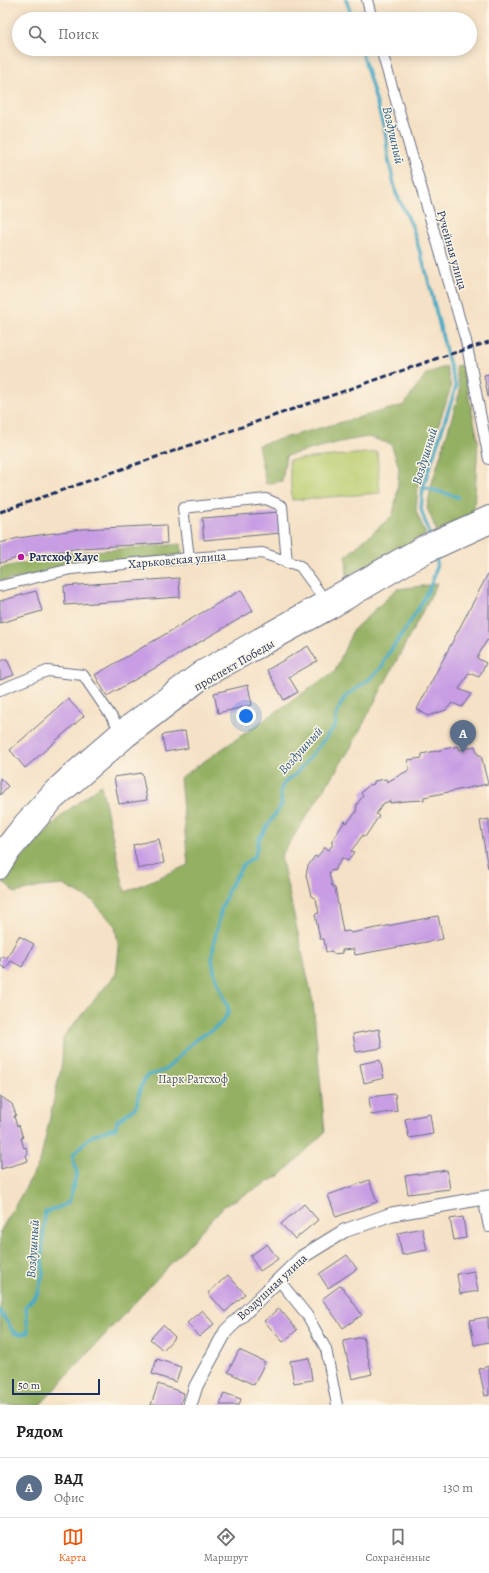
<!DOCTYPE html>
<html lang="ru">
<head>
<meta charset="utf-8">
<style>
	body { margin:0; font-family:Alegreya,serif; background:#f6f6f6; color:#202124 }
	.scale { position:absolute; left:12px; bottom:10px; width:88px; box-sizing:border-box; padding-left:4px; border:2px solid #1b2f5e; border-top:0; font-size:11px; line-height:14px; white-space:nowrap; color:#1b2f5e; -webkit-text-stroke:3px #fcf5e5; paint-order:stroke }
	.you { position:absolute; left:246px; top:716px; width:14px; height:14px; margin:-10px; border:3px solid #fff; border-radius:50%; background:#1a73e8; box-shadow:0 0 0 6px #1a73e833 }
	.badge { display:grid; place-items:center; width:26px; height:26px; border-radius:50%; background:#ea580c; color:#fff; font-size:13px; font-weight:700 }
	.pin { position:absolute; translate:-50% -33px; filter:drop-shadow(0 1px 2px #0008) }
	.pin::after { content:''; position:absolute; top:21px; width:14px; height:12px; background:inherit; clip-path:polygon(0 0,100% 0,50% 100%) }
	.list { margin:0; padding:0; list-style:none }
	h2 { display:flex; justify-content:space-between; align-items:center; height:52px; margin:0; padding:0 16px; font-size:17px }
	h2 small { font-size:13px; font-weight:400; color:#757577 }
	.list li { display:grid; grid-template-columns:26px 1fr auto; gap:12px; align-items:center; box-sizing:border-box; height:60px; padding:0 16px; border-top:1px solid #e0e0e0 }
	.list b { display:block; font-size:15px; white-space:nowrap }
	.list p { margin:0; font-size:13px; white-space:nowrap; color:#757577 }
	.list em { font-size:13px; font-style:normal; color:#757577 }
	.icon { flex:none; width:22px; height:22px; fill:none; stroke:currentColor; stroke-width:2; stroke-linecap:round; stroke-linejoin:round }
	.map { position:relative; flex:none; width:489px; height:1405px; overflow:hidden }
	.search { position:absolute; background:#fff; box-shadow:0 2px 10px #0003; left:12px; right:12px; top:12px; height:44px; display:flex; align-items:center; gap:10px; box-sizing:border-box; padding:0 14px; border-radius:22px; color:#757577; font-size:15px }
	.sheet { height:112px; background:#fff }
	nav { display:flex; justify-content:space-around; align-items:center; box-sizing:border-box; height:56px; border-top:1px solid #e0e0e0; background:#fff; font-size:11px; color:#757577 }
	nav a { display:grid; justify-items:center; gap:2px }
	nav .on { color:#ea580c }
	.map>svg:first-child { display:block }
	.green { fill:#bbce71; stroke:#6b7e68 }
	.forest { fill:#94b163; stroke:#587060 }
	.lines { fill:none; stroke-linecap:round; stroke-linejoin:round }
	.stream { stroke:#45aac5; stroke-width:3.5 }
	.building { fill:#c89de4 }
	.minor-casing { stroke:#676d82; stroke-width:12 }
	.tertiary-casing { stroke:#676d82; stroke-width:15 }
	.primary-casing { stroke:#676d82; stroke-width:18 }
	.minor { stroke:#fff; stroke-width:10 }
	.tertiary { stroke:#fff; stroke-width:13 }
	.primary { stroke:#fff; stroke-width:16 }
	.rail { stroke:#1b2f5e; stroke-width:3; stroke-dasharray:6 3; stroke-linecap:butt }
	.poi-dot { fill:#b5179e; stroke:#fcf5e5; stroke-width:1.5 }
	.labels { text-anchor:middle; stroke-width:3; stroke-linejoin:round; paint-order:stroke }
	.street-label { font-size:12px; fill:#1b2f5e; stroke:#fcf5e5 }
	.poi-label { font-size:12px; font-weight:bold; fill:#1b2f5e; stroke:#fcf5e5; text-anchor:start }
	.park-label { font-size:12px; fill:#435763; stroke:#fcf5e5 }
	.water-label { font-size:13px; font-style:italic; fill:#2a5a82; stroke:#fcf5e5 }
</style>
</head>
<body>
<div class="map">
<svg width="489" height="1405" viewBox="0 0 489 1405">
	<rect width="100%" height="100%" fill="#fcf5e5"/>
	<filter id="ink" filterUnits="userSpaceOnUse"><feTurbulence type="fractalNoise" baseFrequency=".025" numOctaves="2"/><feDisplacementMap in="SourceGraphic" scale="8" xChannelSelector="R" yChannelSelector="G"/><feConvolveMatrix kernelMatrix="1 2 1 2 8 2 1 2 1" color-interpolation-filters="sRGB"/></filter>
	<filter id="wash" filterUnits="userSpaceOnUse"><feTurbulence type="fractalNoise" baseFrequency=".012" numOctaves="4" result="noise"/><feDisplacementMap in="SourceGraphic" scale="16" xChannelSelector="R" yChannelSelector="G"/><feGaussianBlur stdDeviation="0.9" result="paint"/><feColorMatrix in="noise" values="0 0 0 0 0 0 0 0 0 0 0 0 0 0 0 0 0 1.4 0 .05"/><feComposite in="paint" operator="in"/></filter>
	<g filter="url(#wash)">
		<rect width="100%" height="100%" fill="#f5e1c5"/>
		<!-- green -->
		<polygon class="green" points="377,452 380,493 292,500 289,460"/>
		<!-- forest -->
		<g class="forest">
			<polygon points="462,365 478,440 474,512 437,532 427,508 432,483 460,391 455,366"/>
			<polygon points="446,366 451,387 418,486 416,511 426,535 347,576 346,556 393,515 397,493 399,467 391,444 368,437 340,442 286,456 282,481 266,484 258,445 404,405 426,374"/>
			<polygon points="181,544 182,554 0,581 0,568 69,553"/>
			<polygon points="437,584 350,749 281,856 313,1002 325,1132 281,1175 224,1206 40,1405 0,1405 0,1232 40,1162 62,1063 63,1037 116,974 119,949 115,926 93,901 63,885 40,887 15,893 2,881 16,863 62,815 101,785 125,892 188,865 180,778 335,671 353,630 397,589"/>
		</g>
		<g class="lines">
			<!-- stream -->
			<g class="stream">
				<polyline points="346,0 353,19"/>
				<polyline points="361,49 386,135 388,157 396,193 412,226 427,275 447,355 456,387 423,487 421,509 430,536"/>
				<polyline points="423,487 458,497"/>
				<path d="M0 1311 14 1333 20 1334 28 1333 26 1306 38 1293 43 1273 42 1255 45 1212 60 1207 69 1202 77 1172 74 1165 73 1155C89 1136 91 1134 116 1128L117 1121 136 1107 140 1089 146 1076C152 1074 159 1073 164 1070 171 1067 184 1050 191 1044 205 1031 222 1030 229 1010L215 975 212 959 214 942 221 910 229 888 243 865 255 856 259 839 282 804 280 792 284 783 296 774 335 726 337 712 345 697 373 676 383 666 384 660C399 638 443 581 436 555"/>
			</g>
		</g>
		<g id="blocks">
			<!-- building -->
			<g class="building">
				<polygon points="489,374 489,397 488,397 484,375"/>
				<polygon points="279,512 281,533 204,540 202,518"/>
				<polygon points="166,525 167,543 81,548 21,557 0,563 0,543 18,538 82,529"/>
				<polygon points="489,572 489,641 487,640 477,658 486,663 479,677 469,673 459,689 471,694 462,707 452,703 446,710 428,716 417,709"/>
				<polygon points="179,578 180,597 65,605 64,586"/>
				<polygon points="241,590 253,611 107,696 95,675"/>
				<polygon points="36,591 42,611 0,623 0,601"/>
				<polygon points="308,646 317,661 289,677 298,692 284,700 267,670"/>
				<polygon points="7,659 14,675 0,680 0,661"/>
				<polygon points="248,685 252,705 218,713 214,693"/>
				<polygon points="68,699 84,716 25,768 10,750"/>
				<polygon points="185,731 188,748 165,752 162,735"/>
				<polygon points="458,746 460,750 475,746 478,755 481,755 488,784 424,797 424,800 405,801 390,803 390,801 384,803 376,814 379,816 365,837 363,835 351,851 354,852 348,861 342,858 334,871 332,869 329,873 332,886 335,888 343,932 349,931 351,933 438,916 443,939 355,955 354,949 342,950 342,953 333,954 332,951 326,952 324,939 320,939 315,914 319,913 316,899 311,896 306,875 308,866 315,856 317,857 325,847 329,850 333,844 331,842 345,821 347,823 356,812 357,804 363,796 361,793 369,785 374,784 374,781 386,779 387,782 409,770 408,760 422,758 422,754"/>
				<polygon points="142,773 147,800 119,804 114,777"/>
				<polygon points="0,778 8,786 0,795"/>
				<polygon points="489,819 489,868 488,868 480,821"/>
				<polygon points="159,839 164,863 138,869 133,845"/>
				<polygon points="19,936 34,944 22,967 11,961 6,969 0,965 0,960 2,956 7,958"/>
				<polygon points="379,1029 382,1048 356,1052 353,1034"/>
				<polygon points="380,1060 384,1078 364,1083 360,1064"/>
				<polygon points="395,1094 397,1111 371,1115 369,1097"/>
				<polygon points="0,1096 12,1104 16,1115 14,1116 17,1126 19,1125 23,1138 21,1138 24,1148 26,1147 28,1154 26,1155 28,1161 1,1169"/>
				<polygon points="430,1114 433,1134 409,1138 405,1119"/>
				<polygon points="447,1170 450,1189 408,1194 405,1176"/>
				<polygon points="369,1180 377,1202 336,1217 328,1195"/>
				<polygon points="304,1204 318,1220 295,1239 281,1224"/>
				<polygon points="463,1217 466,1238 454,1240 450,1219"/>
				<polygon points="422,1228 427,1250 402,1255 398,1233"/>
				<polygon points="267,1244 278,1259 260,1271 250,1256"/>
				<polygon points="347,1255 357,1269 328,1288 319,1274"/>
				<polygon points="474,1271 478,1291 460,1294 457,1274"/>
				<polygon points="228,1275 245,1294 225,1312 208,1293"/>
				<polygon points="341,1285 362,1315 343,1328 322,1299"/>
				<polygon points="279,1308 297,1330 283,1342 264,1321"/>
				<polygon points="202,1310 214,1324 199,1337 187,1323"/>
				<polygon points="488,1317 489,1342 474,1345 470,1320"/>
				<polygon points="163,1325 175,1337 163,1350 150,1339"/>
				<polygon points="363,1337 372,1374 352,1379 343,1341"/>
				<polygon points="239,1350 265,1362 254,1385 228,1372"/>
				<polygon points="309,1358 312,1380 294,1383 290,1361"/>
				<polygon points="157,1359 181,1367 176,1382 152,1374"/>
				<polygon points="489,1366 489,1395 485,1396 479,1369"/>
				<polygon points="158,1384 184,1393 180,1405 151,1405"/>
				<polygon points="224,1393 241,1399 239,1405 220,1405"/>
			</g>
		</g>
	</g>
	<g filter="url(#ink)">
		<use href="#blocks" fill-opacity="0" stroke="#676d82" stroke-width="1"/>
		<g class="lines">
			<!-- minor casing -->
			<g class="minor-casing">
				<g id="minor">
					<polyline points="367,0 372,19"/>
					<polyline points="381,49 466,341 489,459"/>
					<polyline points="189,558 183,508 266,499 282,506 287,563"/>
					<polyline points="0,586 71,569 189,558 262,553 300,566 324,599"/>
					<polyline points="0,690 47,671 83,675 120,729"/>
					<polyline points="483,1197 489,1227"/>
					<polyline points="278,1279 307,1315 326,1349 337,1405"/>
				</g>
			</g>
			<!-- tertiary casing -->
			<g class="tertiary-casing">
				<polyline id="tertiary" points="190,1405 196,1386 226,1331 302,1257 344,1231 392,1214 489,1197"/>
			</g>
			<!-- primary casing -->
			<g class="primary-casing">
				<g id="primary">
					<polyline points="0,850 23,821 53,788 67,775 120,729 201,669 422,544 489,514"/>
					<polyline points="0,871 10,855 55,802 129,738 207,678 332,610 426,555 489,526"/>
				</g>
			</g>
			<!-- minor -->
			<use href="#minor" class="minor"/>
			<!-- tertiary -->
			<use href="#tertiary" class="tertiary"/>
			<!-- primary -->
			<use href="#primary" class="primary"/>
			<!-- rail -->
			<polyline class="rail" points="0,512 438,358 489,342"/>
		</g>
	</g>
	<!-- markers -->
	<circle class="poi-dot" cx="21" cy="557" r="4"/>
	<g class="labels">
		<!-- street labels -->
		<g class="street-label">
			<text transform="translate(452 250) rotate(74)" y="4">Ручейная улица</text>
			<text transform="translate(177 560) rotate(-5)" y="4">Харьковская улица</text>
			<text transform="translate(234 665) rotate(-30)" y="4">проспект Победы</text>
			<text transform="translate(272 1287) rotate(-43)" y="4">Воздушная улица</text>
		</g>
		<!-- poi labels -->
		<g class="poi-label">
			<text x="29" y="561">Ратсхоф Хаус</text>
		</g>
		<!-- park labels -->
		<g class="park-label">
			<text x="193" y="1083">Парк Ратсхоф</text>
		</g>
		<!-- water labels -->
		<g class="water-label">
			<text transform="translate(394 135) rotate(77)" y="5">Воздушный</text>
			<text transform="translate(424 456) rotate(-73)" y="5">Воздушный</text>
			<text transform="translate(300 750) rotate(-48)" y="5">Воздушный</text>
			<text transform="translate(32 1249) rotate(-86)" y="5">Воздушный</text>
		</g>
	</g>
</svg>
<div class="scale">50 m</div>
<div class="you"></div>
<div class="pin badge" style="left:463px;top:753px;background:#5c6f8a">A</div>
<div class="search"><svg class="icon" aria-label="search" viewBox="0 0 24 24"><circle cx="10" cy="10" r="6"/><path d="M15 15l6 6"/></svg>Поиск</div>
</div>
<section class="sheet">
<h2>Рядом<small></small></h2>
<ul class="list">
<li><span class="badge" style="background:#5c6f8a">A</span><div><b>ВАД</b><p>Офис</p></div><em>130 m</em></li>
</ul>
</section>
<nav>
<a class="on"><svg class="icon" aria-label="map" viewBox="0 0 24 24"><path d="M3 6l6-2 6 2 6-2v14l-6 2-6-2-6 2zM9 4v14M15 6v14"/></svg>Карта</a>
<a><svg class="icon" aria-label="directions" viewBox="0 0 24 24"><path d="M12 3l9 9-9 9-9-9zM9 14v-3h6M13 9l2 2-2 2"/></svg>Маршрут</a>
<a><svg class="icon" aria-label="saved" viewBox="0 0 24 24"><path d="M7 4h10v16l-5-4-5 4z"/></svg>Сохранённые</a>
</nav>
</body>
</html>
